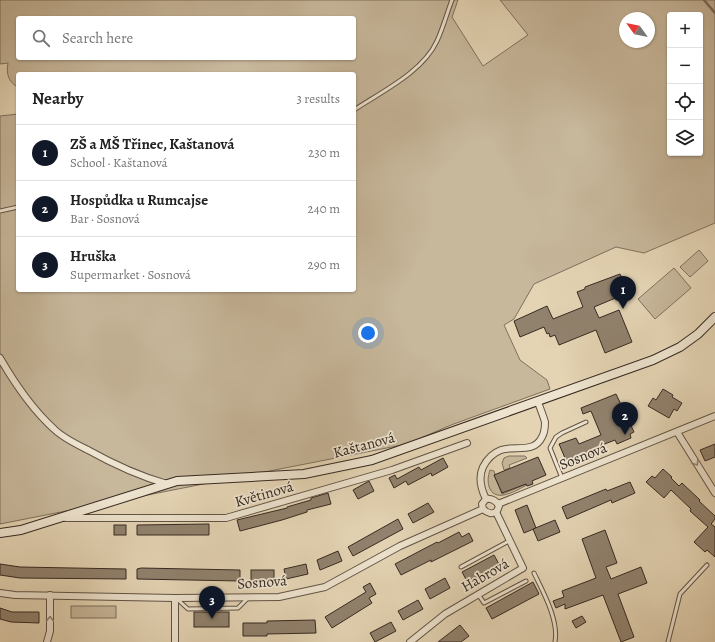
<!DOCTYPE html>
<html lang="en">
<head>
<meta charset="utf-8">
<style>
	body { margin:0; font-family:Alegreya,serif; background:#f6f6f6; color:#222 }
	.controls { position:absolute; right:12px; top:12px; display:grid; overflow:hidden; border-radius:4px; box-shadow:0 1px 3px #0004 }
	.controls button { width:36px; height:36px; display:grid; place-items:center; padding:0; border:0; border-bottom:1px solid #e0e0e0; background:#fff; color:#222; font:20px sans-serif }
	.compass { position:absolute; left:619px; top:12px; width:36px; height:36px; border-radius:50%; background:#fff; box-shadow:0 1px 3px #0004; rotate:303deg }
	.you { position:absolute; left:368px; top:333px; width:14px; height:14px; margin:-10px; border:3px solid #fff; border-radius:50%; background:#1a73e8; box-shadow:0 0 0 6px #1a73e833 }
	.badge { display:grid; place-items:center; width:26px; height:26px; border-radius:50%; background:#111827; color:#fff; font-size:13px; font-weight:700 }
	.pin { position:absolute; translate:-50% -33px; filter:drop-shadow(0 1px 2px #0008) }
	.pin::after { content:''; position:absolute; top:21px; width:14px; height:12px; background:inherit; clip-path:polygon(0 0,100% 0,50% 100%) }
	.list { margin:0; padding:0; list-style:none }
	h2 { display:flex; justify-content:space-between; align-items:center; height:52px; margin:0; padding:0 16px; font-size:17px }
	h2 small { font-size:13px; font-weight:400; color:#767676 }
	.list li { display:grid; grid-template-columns:26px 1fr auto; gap:12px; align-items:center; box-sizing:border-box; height:56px; padding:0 16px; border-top:1px solid #e0e0e0 }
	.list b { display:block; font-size:15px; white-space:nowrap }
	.list p { margin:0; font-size:13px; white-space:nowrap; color:#767676 }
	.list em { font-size:13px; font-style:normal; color:#767676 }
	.icon { flex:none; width:22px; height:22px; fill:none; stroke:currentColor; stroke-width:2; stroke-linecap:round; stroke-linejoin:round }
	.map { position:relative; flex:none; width:715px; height:642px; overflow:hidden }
	.search { position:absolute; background:#fff; box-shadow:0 1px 3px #0004; left:16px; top:16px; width:340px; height:44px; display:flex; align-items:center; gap:10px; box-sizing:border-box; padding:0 14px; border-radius:4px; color:#767676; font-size:15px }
	.panel { position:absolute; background:#fff; box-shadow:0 1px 3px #0004; left:16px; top:72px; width:340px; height:220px; border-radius:4px }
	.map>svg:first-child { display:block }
	.green { fill:#c7b79b; stroke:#7f705e; fill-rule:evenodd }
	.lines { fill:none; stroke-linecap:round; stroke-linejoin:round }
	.stream { stroke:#7b6d5c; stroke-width:2.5 }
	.building { fill:#91826e; stroke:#372a22 }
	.lane-casing { stroke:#625446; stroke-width:5 }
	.street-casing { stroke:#625446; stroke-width:8 }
	.secondary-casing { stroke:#372a22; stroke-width:10 }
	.lane { stroke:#ede3ce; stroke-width:3 }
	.street { stroke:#ede3ce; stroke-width:6 }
	.secondary { stroke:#ede3ce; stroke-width:8 }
	.oneway { stroke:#928678 }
	.labels { text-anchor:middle; stroke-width:3.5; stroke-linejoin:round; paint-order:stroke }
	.street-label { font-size:15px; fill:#372a22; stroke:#ede3ce }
</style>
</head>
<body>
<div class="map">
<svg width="715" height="642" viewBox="0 0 715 642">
	<rect width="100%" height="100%" fill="#e4d4b4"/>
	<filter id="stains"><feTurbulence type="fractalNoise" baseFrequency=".005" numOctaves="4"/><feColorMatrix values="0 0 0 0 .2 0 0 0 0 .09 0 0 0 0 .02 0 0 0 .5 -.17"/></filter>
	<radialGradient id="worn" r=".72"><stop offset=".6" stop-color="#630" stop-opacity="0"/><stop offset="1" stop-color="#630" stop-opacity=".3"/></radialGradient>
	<!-- green -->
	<g class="green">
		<path d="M0 0H458L452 17 483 66 528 35 500 0H715V223L644 253 616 247 534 284 514 319 504 325 520 360 547 380 550 389 451 425 407 444 0 524V116L18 114V290H354V74H18V87C8 82 6 73 8 63L0 64ZM670 15H700V153H670ZM18 18H354V58H18ZM625 18H649V42H625Z"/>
		<polygon points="699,250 708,261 690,277 680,267"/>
		<polygon points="674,268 691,288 655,319 638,299"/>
		<polygon points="525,456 527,458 509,465 510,468 504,470 502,463 504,458 509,456"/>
		<path d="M490 470 494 471 495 474 494 475 502 494 527 484V485C517 490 497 503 490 489 487 483 488 476 490 470Z"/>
		<rect x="71" y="606" width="45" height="12"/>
	</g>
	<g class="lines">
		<!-- stream -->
		<polyline class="stream" points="704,0 715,13"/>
	</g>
	<!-- building -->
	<g class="building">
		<polygon points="620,274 625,285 622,286 625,294 594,307 599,318 619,310 632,342 605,353 596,330 559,345 555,335 550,337 549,333 547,334 544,327 520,337 514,321 547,306 553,319 583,307 577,292 585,289 585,287"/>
		<polygon points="663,389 673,395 672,397 682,403 677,411 674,409 669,418 648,406 653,398 656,400"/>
		<polygon points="616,394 634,432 630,434 631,438 617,444 615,440 602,445 604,450 568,465 559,444 576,438 579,444 601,435 591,411 583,414 581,408"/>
		<polygon points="715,444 715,457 705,461 700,450"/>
		<polygon points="538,457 546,475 532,481 533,484 527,486 526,484 502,493 494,475"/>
		<polygon points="443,458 448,467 432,476 431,473 408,485 406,481 394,488 389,478 395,475 397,479 419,467 421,470"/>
		<polygon points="663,469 672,477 671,478 679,486 682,483 700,500 699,501 715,516 715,519 711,524 715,527 715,557 707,550 705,552 694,542 708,527 690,511 691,509 671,490 664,498 646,482 652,476 655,478"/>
		<polygon points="369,481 374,491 358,499 353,490"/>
		<polygon points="630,482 635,493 612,503 611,500 567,519 562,507 606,489 607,491"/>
		<polygon points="328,493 331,504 307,510 307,512 282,520 240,531 237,520 287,508 287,507 311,500 311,498"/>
		<polygon points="428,503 434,512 413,523 408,514"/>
		<polygon points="527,505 536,528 524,533 515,510"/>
		<polygon points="398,519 403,529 353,556 348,547"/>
		<polygon points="555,520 560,532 538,541 533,529"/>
		<polygon points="209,524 209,535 137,535 137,525"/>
		<rect x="114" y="525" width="12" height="10"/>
		<polygon points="605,530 617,563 606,567 611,579 641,567 647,583 618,594 634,637 621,642 603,595 565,609 565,604 556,608 553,601 564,597 562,591 596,578 582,539"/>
		<polygon points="459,532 462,537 469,533 473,541 431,562 431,560 401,575 395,564 437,542 438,543"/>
		<polygon points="338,551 342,561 320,570 317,560"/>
		<polygon points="494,555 500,566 468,583 462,572"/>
		<polygon points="0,564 20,567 126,569 126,579 20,578 0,575"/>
		<polygon points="306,564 308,574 286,579 284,569"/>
		<polygon points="141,568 240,570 240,581 137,579 137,569"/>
		<rect x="251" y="570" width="23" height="11"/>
		<polygon points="445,578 450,588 430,599 425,589"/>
		<polygon points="533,582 539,594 492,619 486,608"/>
		<polygon points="370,583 376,594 369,598 372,603 332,628 325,617 366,592 363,587"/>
		<polygon points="418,600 423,609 403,620 398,611"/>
		<polygon points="0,608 12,612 39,612 39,623 11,622 0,619"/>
		<rect x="194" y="612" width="35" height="15"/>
		<polygon points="582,616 586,622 576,628 572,621"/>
		<polygon points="315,620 316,633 267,634 267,636 243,636 243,623 267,623 267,621"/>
		<polygon points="391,622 396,631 375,642 370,633"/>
		<polygon points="460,625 469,636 461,642 438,642"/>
	</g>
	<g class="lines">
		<!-- lane casing -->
		<g class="lane-casing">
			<g id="lane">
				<path d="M354 110C381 92 423 72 437 41 443 28 447 13 452 0"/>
				<polyline points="0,211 18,207"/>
				<polyline points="562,478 550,448 556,437 562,433 586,422"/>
				<polyline points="461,567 509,541"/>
				<path d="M534 573C543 592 559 620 555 642"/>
				<polyline points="478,594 484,603 526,581"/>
				<polyline points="177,599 188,609 238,608 249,597"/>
				<polyline points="668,642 680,594 707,565"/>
			</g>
		</g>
		<!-- street casing -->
		<g class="street-casing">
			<g id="street">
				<path d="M0 358C15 384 32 409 54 429 63 438 76 444 88 450 113 464 139 476 167 484"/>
				<polyline points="677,432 715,493"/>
				<path d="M486 499C481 489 478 478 483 467 487 459 493 453 501 450 515 445 534 454 542 437 545 432 545 427 545 422 543 415 540 408 538 402"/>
				<path d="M486 499C491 498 497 501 499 506L497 511C493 515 487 513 483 509L482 504Z"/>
				<polyline points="498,504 715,416"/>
				<polyline points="66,518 226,518 392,470 467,443"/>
				<polyline points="0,593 15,595 175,598 279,597 325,587 400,546 483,509"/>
				<polyline points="175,598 175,642"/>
				<polyline points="47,642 50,631 50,595"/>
				<polyline points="410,642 445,614 523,568 496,512"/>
			</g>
		</g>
		<!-- secondary casing -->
		<g class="secondary-casing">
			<polyline id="secondary" points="0,533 21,530 177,481 304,474 372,460 653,360 680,347 698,334 715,317"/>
		</g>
		<!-- lane -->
		<use href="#lane" class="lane"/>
		<!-- street -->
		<use href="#street" class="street"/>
		<!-- secondary -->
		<use href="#secondary" class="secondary"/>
	</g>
	<!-- one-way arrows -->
	<defs><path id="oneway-chevron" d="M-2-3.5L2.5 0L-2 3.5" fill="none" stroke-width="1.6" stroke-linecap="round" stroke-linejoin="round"/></defs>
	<g class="oneway">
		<use href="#oneway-chevron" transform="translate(696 463) rotate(58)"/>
		<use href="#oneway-chevron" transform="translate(50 619) rotate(-89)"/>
	</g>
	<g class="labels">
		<!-- street labels -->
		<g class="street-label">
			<text transform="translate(364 445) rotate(-15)" y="5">Kaštanová</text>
			<text transform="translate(583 456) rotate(-22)" y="5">Sosnová</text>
			<text transform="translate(264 494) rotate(-16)" y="5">Květinová</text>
			<text transform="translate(485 575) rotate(-30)" y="5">Habrová</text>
			<text transform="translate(262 582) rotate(-4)" y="5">Sosnová</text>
		</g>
	</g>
	<rect width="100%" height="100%" filter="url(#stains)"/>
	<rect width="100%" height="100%" fill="url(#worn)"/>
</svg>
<div class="controls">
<button>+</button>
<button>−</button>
<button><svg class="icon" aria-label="locate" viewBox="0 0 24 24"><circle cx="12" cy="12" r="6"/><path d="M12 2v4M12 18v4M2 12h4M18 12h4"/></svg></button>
<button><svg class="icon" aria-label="layers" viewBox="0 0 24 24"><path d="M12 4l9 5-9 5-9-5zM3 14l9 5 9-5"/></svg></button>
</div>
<svg class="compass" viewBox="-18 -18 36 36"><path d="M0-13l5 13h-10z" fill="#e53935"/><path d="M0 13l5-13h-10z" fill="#767676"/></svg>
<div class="you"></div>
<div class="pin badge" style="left:623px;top:309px">1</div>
<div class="pin badge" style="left:625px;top:435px">2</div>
<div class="pin badge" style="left:212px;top:619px">3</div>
<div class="search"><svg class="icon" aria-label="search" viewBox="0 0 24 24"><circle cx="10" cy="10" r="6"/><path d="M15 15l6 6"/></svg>Search here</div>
<section class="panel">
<h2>Nearby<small>3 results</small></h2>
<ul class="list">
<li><span class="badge">1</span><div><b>ZŠ a MŠ Třinec, Kaštanová</b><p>School · Kaštanová</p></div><em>230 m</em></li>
<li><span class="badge">2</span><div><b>Hospůdka u Rumcajse</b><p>Bar · Sosnová</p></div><em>240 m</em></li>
<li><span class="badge">3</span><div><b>Hruška</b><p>Supermarket · Sosnová</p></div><em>290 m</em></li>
</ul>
</section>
</div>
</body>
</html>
